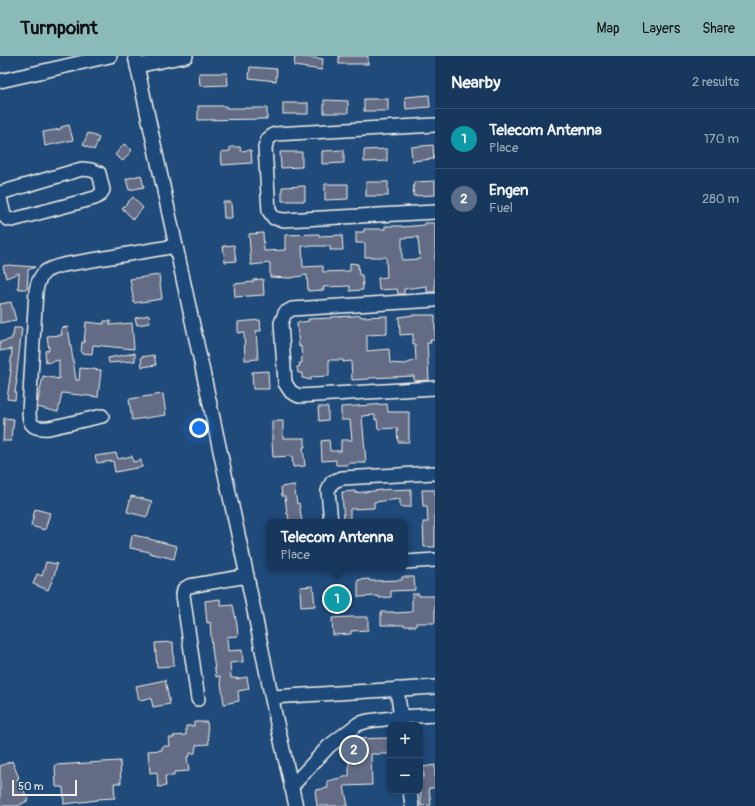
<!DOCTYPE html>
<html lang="en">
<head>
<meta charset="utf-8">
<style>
	body { margin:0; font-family:Pangolin,sans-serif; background:#244365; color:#f1f3f6 }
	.controls { position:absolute; right:12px; bottom:12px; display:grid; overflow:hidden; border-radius:8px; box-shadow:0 2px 6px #0003 }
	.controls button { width:36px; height:36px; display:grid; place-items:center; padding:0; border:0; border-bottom:1px solid #365272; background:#17385c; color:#f1f3f6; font:20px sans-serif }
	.scale { position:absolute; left:12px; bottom:10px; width:65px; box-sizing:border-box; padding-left:4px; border:2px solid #f4f1e8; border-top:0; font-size:11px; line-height:14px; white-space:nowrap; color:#f4f1e8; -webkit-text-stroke:3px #1f4a7a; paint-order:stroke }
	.you { position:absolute; left:199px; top:372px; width:14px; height:14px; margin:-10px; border:3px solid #fff; border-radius:50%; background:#1a73e8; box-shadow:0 0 0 6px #1a73e833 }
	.badge { display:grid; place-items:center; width:26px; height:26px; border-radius:50%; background:#8bbbb9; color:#fff; font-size:13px; font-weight:700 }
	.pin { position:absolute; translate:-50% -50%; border:2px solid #fff; box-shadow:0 1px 4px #0006 }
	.popup { position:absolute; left:266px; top:463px; width:142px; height:52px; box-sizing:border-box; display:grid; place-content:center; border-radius:8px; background:#17385c; filter:drop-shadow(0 1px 3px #0005); font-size:13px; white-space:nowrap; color:#9eacbb }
	.popup b { font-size:15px; color:#f1f3f6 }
	.popup::after { content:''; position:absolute; left:50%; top:100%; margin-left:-8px; border:8px solid transparent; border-top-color:#17385c }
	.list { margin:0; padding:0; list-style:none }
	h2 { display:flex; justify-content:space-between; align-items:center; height:52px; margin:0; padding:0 16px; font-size:17px }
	h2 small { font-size:13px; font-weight:400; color:#9eacbb }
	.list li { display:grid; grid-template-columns:26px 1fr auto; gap:12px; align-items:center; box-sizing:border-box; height:60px; padding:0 16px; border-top:1px solid #365272 }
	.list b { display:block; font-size:15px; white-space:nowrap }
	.list p { margin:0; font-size:13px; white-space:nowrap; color:#9eacbb }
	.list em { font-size:13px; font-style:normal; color:#9eacbb }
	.map { position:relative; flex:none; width:435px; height:750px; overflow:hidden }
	header { display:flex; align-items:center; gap:24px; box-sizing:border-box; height:56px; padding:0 20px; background:#8bbbb9; color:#111 }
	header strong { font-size:19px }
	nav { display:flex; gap:22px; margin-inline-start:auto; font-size:14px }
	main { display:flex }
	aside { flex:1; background:#17385c }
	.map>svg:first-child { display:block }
	.building { fill:#636c84; stroke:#f4f1e8; fill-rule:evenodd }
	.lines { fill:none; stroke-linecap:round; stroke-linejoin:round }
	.minor-casing { stroke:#f4f1e8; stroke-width:16 }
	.minor { stroke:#1f4a7a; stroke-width:13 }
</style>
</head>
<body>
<header>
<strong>Turnpoint</strong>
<nav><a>Map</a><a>Layers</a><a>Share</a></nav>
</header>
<main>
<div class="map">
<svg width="435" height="750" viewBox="0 0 435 750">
	<rect width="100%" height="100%" fill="#1f4a7a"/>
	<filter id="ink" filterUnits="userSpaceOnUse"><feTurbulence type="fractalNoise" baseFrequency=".025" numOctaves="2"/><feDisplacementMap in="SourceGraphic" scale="8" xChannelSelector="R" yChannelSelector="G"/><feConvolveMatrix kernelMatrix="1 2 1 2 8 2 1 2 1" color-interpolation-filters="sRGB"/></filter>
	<g filter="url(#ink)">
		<!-- building -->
		<g class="building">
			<polygon points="295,0 323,3 322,14 294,10"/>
			<rect x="339" y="0" width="29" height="8"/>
			<polygon points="250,11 277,13 276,25 249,22"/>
			<polygon points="199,17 227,17 228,29 200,30"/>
			<polygon points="429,39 430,51 406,53 405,41"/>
			<rect x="364" y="43" width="24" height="12"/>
			<polygon points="324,44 348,45 348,57 324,57"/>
			<rect x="283" y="47" width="25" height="11"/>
			<polygon points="198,50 226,50 226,52 267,52 267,63 198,64"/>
			<polygon points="69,69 73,84 45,90 43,76 61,73 61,71"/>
			<polygon points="88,77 99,82 94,94 83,89"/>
			<polygon points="124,88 132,94 123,105 115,99"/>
			<polygon points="433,89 434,103 412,105 411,91"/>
			<polygon points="230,91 240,91 241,95 251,94 252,107 222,109 221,96 230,95"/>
			<polygon points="387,93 387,105 364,106 364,94"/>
			<polygon points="344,94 344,107 322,108 322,95"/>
			<polygon points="280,96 302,96 302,111 281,112"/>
			<polygon points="141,119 144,131 129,134 126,123"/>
			<polygon points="435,125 435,139 413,140 414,126"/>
			<rect x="366" y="126" width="22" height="14"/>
			<polygon points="325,128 348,128 348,143 325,144"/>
			<polygon points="305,130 305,145 282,145 282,131"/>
			<polygon points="133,141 143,152 133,163 122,152"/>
			<polygon points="223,146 231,146 232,162 224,162"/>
			<path d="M425 167H435V236H427V230L404 233V238H398L397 233 379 234 378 222 387 221 386 201H365V187H356V176H364V173H385V170H402V171L425 169ZM418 181 420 203 402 204V182Z"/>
			<polygon points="263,177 264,195 285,194 285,179 319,178 319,180 342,179 343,194 330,194 330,190 302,190 303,211 323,210 323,216 350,215 350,207 358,208 359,219 362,219 363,234 350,235 350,230 323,231 324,234 308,235 307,219 290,222 270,221 270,207 251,209 249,178"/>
			<polygon points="234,189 236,205 225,206 223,190"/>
			<polygon points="8,209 35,211 28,214 28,219 27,233 18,233 19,217 6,222 3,210"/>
			<polygon points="159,219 162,243 134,247 130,223"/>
			<polygon points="263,223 264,239 235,241 234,228 253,226 253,224"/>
			<polygon points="11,246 16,264 0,267 0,248"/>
			<polygon points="149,259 150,267 137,269 135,262"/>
			<polygon points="360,259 361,261 387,260 387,278 367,279 367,295 389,293 390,307 405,308 416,304 415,288 413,288 413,278 400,279 399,261 413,259 435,259 435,284 430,284 431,287 427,287 429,324 414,325 414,320 369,322 369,323 352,324 351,305 343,306 343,304 329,304 329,320 311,321 311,324 302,322 302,317 298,317 297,311 300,310 299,307 302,307 301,290 299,291 297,267 309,265 308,263 331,262 331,261 354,260"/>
			<polygon points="260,264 261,275 256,275 258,303 245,304 244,276 238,277 238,266"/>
			<polygon points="104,265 111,265 110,269 132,267 134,293 93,289 92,298 81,297 82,286 84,287 86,266 104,268"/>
			<polygon points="68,271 76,324 79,324 80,312 101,314 98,341 62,337 58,356 37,351 38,345 43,320 59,323 59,304 46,307 45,295 49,294 47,280 62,279 61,272"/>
			<polygon points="14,272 22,272 16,324 17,324 15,336 16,336 15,344 7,343 11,314 10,315 12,293 0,295 0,286 12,283 12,280 13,280"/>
			<polygon points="135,297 135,305 109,307 108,302"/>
			<polygon points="154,299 156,309 142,311 141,301"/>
			<polygon points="268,315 269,333 253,333 252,316"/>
			<polygon points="163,338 166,359 132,364 129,343"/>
			<polygon points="387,348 388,356 409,356 409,386 398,386 397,372 378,373 377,363 375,364 375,359 362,360 366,407 348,407 348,409 336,409 336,404 322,405 321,385 329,384 330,395 341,395 341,384 352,384 350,364 341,364 341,351"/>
			<polygon points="318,351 328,351 328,364 319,365"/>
			<polygon points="4,362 14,363 13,372 12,372 11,385 3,385"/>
			<polygon points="272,365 283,365 283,382 305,382 305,391 303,391 305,410 293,411 292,400 273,401 272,386"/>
			<polygon points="116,397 118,403 132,400 133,406 141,404 142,411 115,416 113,405 97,407 95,400"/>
			<polygon points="294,429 297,448 299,447 302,466 289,466 288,458 287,458 285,440 282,440 281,431"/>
			<polygon points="391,433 391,434 411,433 411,451 400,451 400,443 374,446 374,452 350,453 350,466 344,466 342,436 355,435 355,437"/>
			<polygon points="422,434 435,434 435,491 424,491 423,466 428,466 427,450 423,450"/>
			<polygon points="131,440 152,445 147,461 127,456"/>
			<polygon points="35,453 50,457 45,474 31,470"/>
			<polygon points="132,479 149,482 149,483 177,490 174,503 149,497 150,496 130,492"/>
			<polygon points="46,506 57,508 54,520 48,534 33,528 37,518 42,520"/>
			<polygon points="402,521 414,521 415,534 391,535 391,541 379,542 379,540 358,541 358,524 369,523 370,525 402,524"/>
			<polygon points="313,530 315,550 301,551 300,531"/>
			<polygon points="412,538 419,538 419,540 435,540 435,567 416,567 416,570 404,570 404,569 381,569 381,556 394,556 394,557 412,556"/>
			<polygon points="220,543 221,550 233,549 237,569 238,580 227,581 228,595 242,594 243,606 230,607 231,622 236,622 236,623 247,621 249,633 238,635 239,645 224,648 220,620 216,621 212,592 210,566 207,567 205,545"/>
			<polygon points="350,561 368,561 368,574 351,575 351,578 333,579 332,562"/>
			<polygon points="173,586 174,610 157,611 155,587"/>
			<polygon points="165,624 170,648 153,651 151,642 139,644 136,630"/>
			<polygon points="194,666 207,666 209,688 196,689 195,697 190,697 190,700 187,701 189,715 174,716 174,720 165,720 166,730 158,731 157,716 150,717 148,695 162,694 162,690 170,690 169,682 174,682 173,680 186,679 186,670 194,670"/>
			<polygon points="390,682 390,698 371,698 372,729 344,730 348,750 317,750 315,734 328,732 327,725 349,720 349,699 340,699 340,692 351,683"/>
			<polygon points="12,705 19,722 17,723 29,744 18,750 0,750 0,710"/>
			<polygon points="120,705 121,727 114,727 115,742 98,743 98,744 64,748 63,731 56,731 55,709"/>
			<polygon points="435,709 435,732 429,732 431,749 421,750 420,721 424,721 423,711"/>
		</g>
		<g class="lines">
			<!-- minor casing -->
			<g class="minor-casing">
				<g id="minor">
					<polyline points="135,0 247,520 276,663 296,750"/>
					<polyline points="137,10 186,0"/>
					<polyline points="0,25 110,0"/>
					<polyline points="435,69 275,78 268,83 265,91 269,155 274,162 284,164 435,156"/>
					<polyline points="0,137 82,113 91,114 99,117 103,134 100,139 95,142 12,164 7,163 4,159 0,142"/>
					<polyline points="435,244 292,253 285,257 281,267 285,327 291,336 299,340 435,332"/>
					<path d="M102 360 49 372C35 373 29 371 29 356L36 234C40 216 46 213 63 209L176 190"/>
					<polyline points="331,466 328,435 332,426 342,422 435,417"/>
					<polyline points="405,506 435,504"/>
					<polyline points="397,633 402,669"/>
					<polyline points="272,641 435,631"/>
					<polyline points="198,643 183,539 184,533 189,530 247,520"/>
					<polyline points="291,731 329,690 358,668 368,665 401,661 435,659"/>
					<polyline points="410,735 412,750"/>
				</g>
			</g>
			<!-- minor -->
			<use href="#minor" class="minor"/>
		</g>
	</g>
</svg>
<div class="controls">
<button>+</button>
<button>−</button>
</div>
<div class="scale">50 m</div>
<div class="you"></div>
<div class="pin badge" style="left:337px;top:543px;background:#0f9aa8">1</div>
<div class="popup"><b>Telecom Antenna</b>Place</div>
<div class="pin badge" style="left:354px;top:694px;background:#5c6f8a">2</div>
</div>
<aside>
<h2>Nearby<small>2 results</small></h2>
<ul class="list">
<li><span class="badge" style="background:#0f9aa8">1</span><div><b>Telecom Antenna</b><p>Place</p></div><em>170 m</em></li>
<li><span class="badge" style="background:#5c6f8a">2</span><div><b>Engen</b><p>Fuel</p></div><em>280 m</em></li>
</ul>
</aside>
</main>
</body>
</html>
